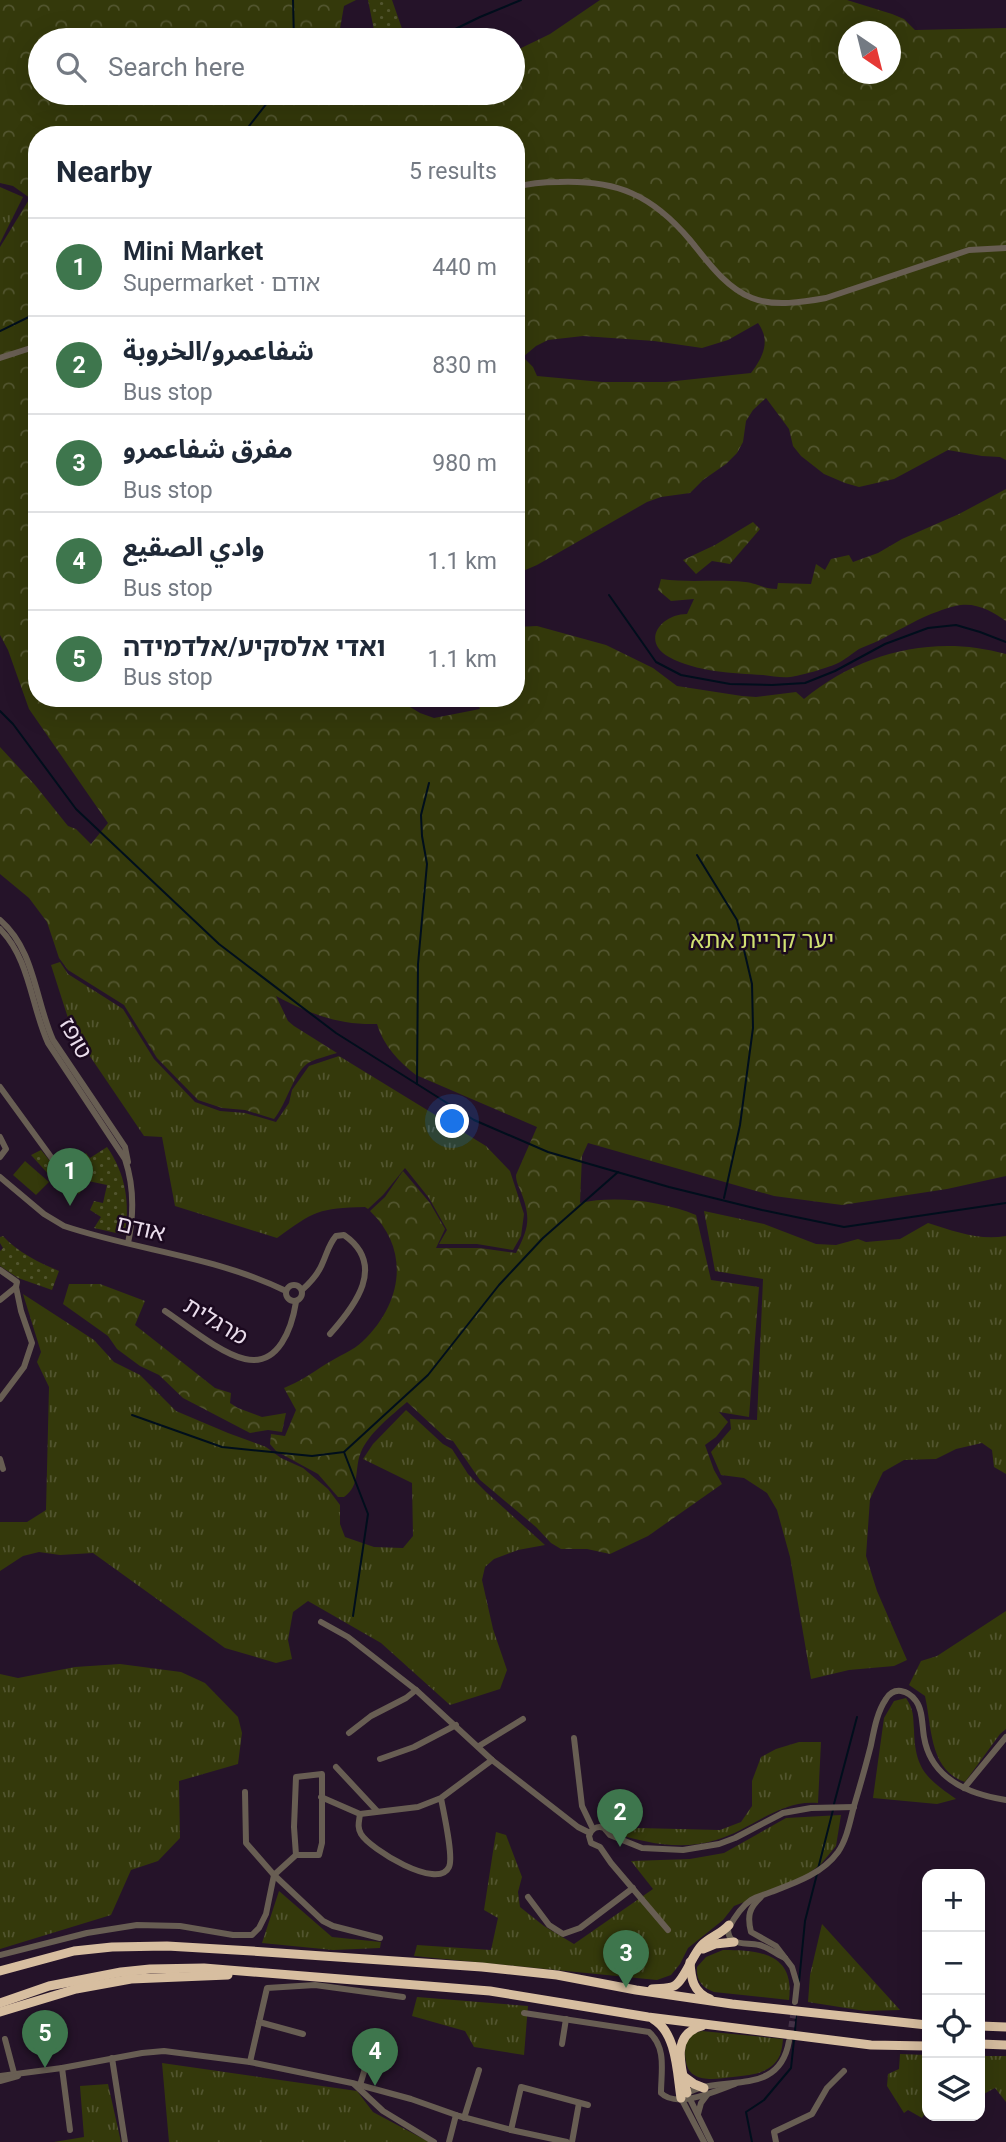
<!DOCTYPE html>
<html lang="en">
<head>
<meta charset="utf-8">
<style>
	body { margin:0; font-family:Roboto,"Noto Sans Arabic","Noto Sans Hebrew",sans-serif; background:#f6f6f7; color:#1f2937 }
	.controls { position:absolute; right:21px; bottom:21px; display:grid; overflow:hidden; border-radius:14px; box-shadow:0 7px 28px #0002 }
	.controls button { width:63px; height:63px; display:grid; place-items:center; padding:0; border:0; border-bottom:2px solid #e0e1e3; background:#fff; color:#1f2937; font:35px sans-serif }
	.compass { position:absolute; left:838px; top:21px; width:63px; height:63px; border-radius:50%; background:#fff; box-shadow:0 7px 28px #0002; rotate:145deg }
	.you { position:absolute; left:453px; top:1122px; width:24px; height:24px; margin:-18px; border:5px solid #fff; border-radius:50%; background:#1a73e8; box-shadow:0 0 0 10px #1a73e833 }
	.badge { display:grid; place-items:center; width:46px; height:46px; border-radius:50%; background:#3e764d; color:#fff; font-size:23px; font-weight:700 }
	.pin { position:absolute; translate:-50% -58px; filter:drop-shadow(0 2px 4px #0008) }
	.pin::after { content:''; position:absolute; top:37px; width:24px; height:21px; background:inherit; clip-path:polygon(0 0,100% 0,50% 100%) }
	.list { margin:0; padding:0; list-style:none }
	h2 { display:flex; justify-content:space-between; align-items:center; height:91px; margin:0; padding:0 28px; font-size:30px }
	h2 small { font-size:23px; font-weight:400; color:#747a83 }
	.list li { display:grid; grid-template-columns:46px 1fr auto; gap:21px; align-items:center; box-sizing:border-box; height:98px; padding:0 28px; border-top:2px solid #e0e1e3 }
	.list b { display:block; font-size:26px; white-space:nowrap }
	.list p { margin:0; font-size:23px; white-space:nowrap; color:#747a83 }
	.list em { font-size:23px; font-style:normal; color:#747a83 }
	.icon { flex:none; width:38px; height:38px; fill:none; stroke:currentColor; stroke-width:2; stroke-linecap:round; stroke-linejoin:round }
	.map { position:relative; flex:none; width:1006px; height:2142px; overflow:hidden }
	.search { position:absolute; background:#fff; box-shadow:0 7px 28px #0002; left:28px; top:28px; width:497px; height:77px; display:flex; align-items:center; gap:18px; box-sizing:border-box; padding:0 24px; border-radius:38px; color:#747a83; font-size:26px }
	.panel { position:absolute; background:#fff; box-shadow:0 7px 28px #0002; left:28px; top:126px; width:497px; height:581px; border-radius:28px }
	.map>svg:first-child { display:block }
	.grass { fill:url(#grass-tufts) }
	.forest { fill:url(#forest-crowns); fill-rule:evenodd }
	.park { fill:url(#park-dots) }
	.garden { fill:#34390b }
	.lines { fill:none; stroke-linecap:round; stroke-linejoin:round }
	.stream { stroke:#000e1c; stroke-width:2 }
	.minor-tunnel { stroke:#433146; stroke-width:6; stroke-dasharray:6 3; stroke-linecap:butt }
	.minor { stroke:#685e53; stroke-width:6 }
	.highway { stroke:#d7bea0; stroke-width:9 }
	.labels { text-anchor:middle; stroke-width:5; stroke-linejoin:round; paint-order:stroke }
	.park-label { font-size:23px; fill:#d1e172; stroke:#1b091f }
	.street-label { font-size:23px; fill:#eaddec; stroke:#1b091f }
</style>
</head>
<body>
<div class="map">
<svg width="1006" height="2142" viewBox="0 0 1006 2142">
	<defs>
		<pattern id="grass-tufts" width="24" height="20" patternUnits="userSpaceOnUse" patternTransform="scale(1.75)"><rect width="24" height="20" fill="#34390b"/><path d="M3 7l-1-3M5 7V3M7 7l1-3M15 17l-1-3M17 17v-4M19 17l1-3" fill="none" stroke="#52552f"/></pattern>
		<pattern id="forest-crowns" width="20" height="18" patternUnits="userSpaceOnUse" patternTransform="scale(1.75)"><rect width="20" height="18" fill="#34390b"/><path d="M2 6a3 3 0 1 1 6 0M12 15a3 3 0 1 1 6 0" fill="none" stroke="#52552f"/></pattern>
		<pattern id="park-dots" width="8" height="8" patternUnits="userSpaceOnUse" patternTransform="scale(1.75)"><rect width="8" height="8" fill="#34390b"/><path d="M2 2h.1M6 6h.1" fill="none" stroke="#52552f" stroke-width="1.8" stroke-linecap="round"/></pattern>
	</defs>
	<rect width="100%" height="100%" fill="#251329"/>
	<!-- grass -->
	<g class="grass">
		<polygon points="0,187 23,197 0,243"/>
		<path d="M60 962 68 974 123 1009 154 1059 195 1102 220 1111 245 1113 276 1122 289 1103 292 1090 309 1066 339 1056 486 1146 510 1171 524 1214 521 1236 513 1250 477 1244H439L447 1230 429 1198 405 1168 383 1195 368 1209 365 1207C319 1208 314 1211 277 1238L175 1206 162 1137 144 1136 81 1043 68 1018 51 965Z"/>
		<path d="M704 1211 764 1224 816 1244 836 1245 858 1239 866 1242 900 1239 928 1223C954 1231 979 1241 1006 1236V1474L994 1467 992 1450 982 1443 956 1449 936 1459 904 1460 883 1472 870 1499 866 1556 877 1591 907 1660 894 1666 849 1670 811 1679 790 1557 777 1510 767 1493 744 1478 721 1475 711 1452 731 1429 730 1419 757 1420 763 1279 715 1271Z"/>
		<polygon points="23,1294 94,1340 114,1362 140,1375 176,1411 228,1433 266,1447 281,1458 303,1468 328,1489 340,1505 340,1524 345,1537 374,1547 403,1548 413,1536 412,1483 363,1459 373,1444 406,1410 443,1444 452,1449 468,1474 486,1492 545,1545 518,1550 494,1559 485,1567 482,1580 493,1629 507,1670 500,1689 450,1705 381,1643 308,1601 293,1612 288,1640 292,1659 276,1663 225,1648 93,1553 60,1555 39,1552 23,1556 0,1571 0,1522 27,1522 46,1510 49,1387 37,1362 41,1352"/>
		<path d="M1006 1611V1729L1000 1734 965 1782C929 1770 932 1727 925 1696L909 1685 921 1661 937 1656Z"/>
		<polygon points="120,1664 181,1672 205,1683 238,1717 242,1733 238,1764 179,1781 180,1838 158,1861 131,1870 111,1915 0,1949 0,1674 18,1678 75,1667"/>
		<path d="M906 1698C914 1710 913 1716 914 1730 915 1769 926 1778 956 1799L937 1804 873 1798 884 1718 894 1701Z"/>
		<path d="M799 1742H821L818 1803C780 1799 751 1830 716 1840 681 1851 647 1843 613 1833L638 1828 720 1830 741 1822 752 1806V1781L761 1757 776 1749Z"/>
		<polygon points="841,1815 836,1846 821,1864 800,1880 734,1906 723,1920 688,1948 680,1964 671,1975 657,1980 414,1956 417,1945 491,1950 498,1918 484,1910 496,1832 506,1835 522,1877 518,1892 520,1907 544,1926 574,1944 653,1889 631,1861 690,1859 724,1853 786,1818"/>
		<polygon points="279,1891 332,1937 381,1942 380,1948 333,1950 262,1943"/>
		<polygon points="822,1924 890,1999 900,2010 865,2011 808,2002 810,1975"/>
		<path d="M723 1950C759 1950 795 1953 789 2000L714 1992C702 1987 696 1981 697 1967L706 1957Z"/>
		<polygon points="417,1997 528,2006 524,2055 474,2047 465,2031 412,2016"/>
		<path d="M702 2031 783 2039C782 2049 781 2057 774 2064 762 2075 748 2075 733 2077 716 2079 690 2084 686 2062 684 2052 685 2045 689 2035Z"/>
		<polygon points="900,2054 927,2055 927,2110 922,2118 908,2110 904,2113 887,2086 888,2074 899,2069"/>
		<polygon points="980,2056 1006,2056 1006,2102 995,2088 980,2096"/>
		<polygon points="162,2063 357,2091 373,2112 429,2142 169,2142"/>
		<polygon points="108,2084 121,2142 54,2142 84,2137 80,2086"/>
	</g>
	<!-- forest -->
	<g class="forest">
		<path d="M0 0H356L344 6 338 40H40V93H325L327 104 349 97 373 99 410 97 429 102 446 93H513V52L550 34 600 0H847L892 14 904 19 915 30 1006 28V460L1000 457 982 456 948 450 894 479 859 487 845 483 824 474 801 456 793 446 789 429 766 398 753 410 746 421 743 442 737 453 726 464 703 480 690 493 661 497 647 502 537 565 516 574V135H37V698H395L420 713 434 718 480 709 475 698H516V627L537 626 606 645 653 668 677 686 742 696 756 697 796 692 804 699C861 652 934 634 1006 654V1176L947 1189 842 1205 774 1196 588 1143 582 1156 580 1203C614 1195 663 1201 696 1215L711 1280 759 1287 749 1417 719 1412 728 1422 716 1437 705 1445 714 1470 722 1484 648 1536 610 1554 587 1549H561L551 1543 536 1527 480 1480 453 1441 447 1439 407 1402C392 1415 369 1433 361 1452 354 1468 361 1485 344 1497H338L318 1474 276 1451 270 1444 271 1434 285 1436 296 1410 284 1388C299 1382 312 1373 326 1364 338 1356 353 1351 363 1341 402 1304 411 1250 370 1211L385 1197 403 1171 430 1203 445 1229 436 1248H480L516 1253C529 1228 531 1218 521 1192 518 1185 516 1181 516 1175L537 1127 416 1075C399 1062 383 1045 377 1024 338 1025 310 1014 276 996L288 1021 294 1026 337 1053C328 1056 318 1058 310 1062 294 1070 287 1104 274 1119L245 1110 222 1108 198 1100 157 1058 124 1005 68 970 59 958 47 922 29 898 0 874V747L35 785 68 826 76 829 91 844 108 823 29 709 8 650 0 635V247L30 198 13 186 0 183ZM848 32H890V74H848ZM758 323C771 341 763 357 751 373L666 382H602L537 376 533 367 523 357 536 346 548 340 583 336 654 341 702 348 728 340Z"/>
		<path d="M1006 489V621C993 612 978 603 961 605 951 606 940 611 931 614 912 622 896 632 878 641 872 644 865 646 859 649 851 654 845 660 836 664 827 668 800 676 790 677 782 678 772 676 763 675 733 673 696 672 669 657 641 642 660 614 687 614L694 599 671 601 658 590 661 579C689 583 716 579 745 582 757 583 763 589 777 589L778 583 811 584 816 564 825 570 831 559 849 555 853 562 878 553 902 539 959 514Z"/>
		<polygon points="753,522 760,529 730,564 712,561 696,574 683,560 715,545"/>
		<polygon points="69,1284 100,1284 145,1301 135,1325 215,1388 231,1393 230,1403 238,1408 262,1417 286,1413 282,1432 268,1430 250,1433 183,1398 159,1375 140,1366 117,1349 108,1336 63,1304"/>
	</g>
	<!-- park -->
	<g class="park">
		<polygon points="368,0 392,0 406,40 376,40"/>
		<path d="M107 1147C126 1174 130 1203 125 1235L94 1228 101 1217 90 1210 94 1201 103 1203 107 1185 88 1181 79 1194 50 1176 31 1155 41 1150 59 1172 86 1153 90 1158Z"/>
		<path d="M3 1236C17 1252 40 1263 59 1271L52 1290 18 1278 0 1266V1251L3 1248 0 1243V1237Z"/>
	</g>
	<!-- garden -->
	<polygon class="garden" points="25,1161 49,1182 36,1195 13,1175"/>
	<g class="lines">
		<!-- stream -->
		<g class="stream">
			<polyline points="293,0 294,40"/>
			<polyline points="445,34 480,17 521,0"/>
			<polyline points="242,135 275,93"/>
			<polyline points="0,331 37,313"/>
			<polyline points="609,595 656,662 681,675 730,684 772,685 805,683 835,671 885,644 928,628 956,625 980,632 1006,642"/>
			<polyline points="0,711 13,724 76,809 219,944 336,1033 474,1120 548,1152 669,1187 762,1210 844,1227 1006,1203"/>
			<polyline points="697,855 737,920 752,984 753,1028 740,1125 724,1198"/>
			<polyline points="417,1084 418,964 427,864 422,836 421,815 429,783"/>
			<polyline points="132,1415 222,1447 312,1456 344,1452 428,1375 499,1285 543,1238 618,1172"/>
			<polyline points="344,1452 368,1514 353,1616"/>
			<polyline points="834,1804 857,1717"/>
			<polyline points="818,1869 833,1810"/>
			<polyline points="799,1982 805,1921 817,1874"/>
			<polyline points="795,2031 796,2016"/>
			<polyline points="752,2142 746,2112 764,2100 791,2068 794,2040"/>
		</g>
		<!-- minor-tunnel -->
		<polyline class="minor-tunnel" points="790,2036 794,2009"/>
		<!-- minor -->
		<g class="minor">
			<path d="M516 187C530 183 544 182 559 182 617 180 652 195 690 240 707 261 726 288 752 298 774 307 804 302 826 298L969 250 1006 248"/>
			<polyline points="0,358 37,346"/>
			<path d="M0 920C35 950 35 1000 53 1040L125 1147 128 1162"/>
			<path d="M0 929C30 959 31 1006 48 1043L125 1159C134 1186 134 1215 128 1243"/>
			<polyline points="0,1087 59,1168"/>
			<polyline points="0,1137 6,1149 0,1157"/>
			<path d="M0 1177 44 1214 64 1226C139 1251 214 1256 286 1291"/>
			<polyline points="0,1270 17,1282 16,1287 21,1311 32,1343 24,1367 0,1399"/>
			<circle cx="294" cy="1293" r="8"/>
			<path d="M302 1290C311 1282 319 1273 323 1262 327 1253 329 1244 336 1236L344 1235C387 1265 355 1306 330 1334"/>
			<polyline points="0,1300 16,1287"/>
			<path d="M165 1311C186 1325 221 1354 245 1359 279 1367 292 1327 296 1302"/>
			<polyline points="0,1459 3,1469"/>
			<polyline points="321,1622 348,1637 416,1690 492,1760 578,1827 590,1833"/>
			<polyline points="349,1733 371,1716 406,1698 416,1690"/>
			<polyline points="574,1738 582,1806 593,1829"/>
			<polyline points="479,1746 523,1719"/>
			<polyline points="380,1759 414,1747 456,1725"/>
			<polyline points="336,1767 377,1811"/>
			<polygon points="322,1774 322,1843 319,1855 296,1855 294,1827 296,1777"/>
			<polyline points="964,1788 1006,1737"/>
			<polyline points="245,1792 246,1843 274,1875 323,1921 333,1926 380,1938"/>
			<polyline points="321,1797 360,1814"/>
			<path d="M441 1798C443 1810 454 1857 449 1867 438 1891 370 1849 361 1834 357 1827 359 1822 360 1814L418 1807 441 1798 492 1760"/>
			<polyline points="528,1897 549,1925 563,1934 580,1928 633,1888"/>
			<path d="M761 1897C749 1908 747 1916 751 1932L776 1946 792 1967 797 1984 795 2002"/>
			<path d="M668 1930 611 1863 600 1847 591 1843 589 1836C591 1829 597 1825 604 1828L610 1835 642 1848 683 1850 719 1844 735 1838 783 1813 811 1808 854 1807"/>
			<polyline points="0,1955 87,1933 137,1925 180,1926 233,1935 252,1935 259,1928 266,1914 274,1875 296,1855"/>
			<path d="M785 1958C776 1954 768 1947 759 1945 745 1942 728 1947 728 1929 733 1920 742 1906 751 1900 757 1896 764 1895 771 1892 795 1883 822 1874 838 1852 847 1839 850 1821 854 1806 860 1786 866 1765 871 1745 874 1730 877 1712 886 1699 894 1686 908 1690 916 1701 923 1710 922 1726 924 1737 931 1779 968 1794 1006 1800"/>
			<path d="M524 2013 649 2032C667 2048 661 2072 661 2093 677 2109 716 2091 735 2084"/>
			<polyline points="259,2022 303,2034"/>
			<polyline points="5,2039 14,2073"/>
			<polyline points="562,2044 566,2019"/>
			<polyline points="112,2058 125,2142"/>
			<polyline points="250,2062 267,1988 315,1985 403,1997"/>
			<polyline points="62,2068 70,2130"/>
			<polyline points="0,2076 62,2068 142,2053 164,2051 250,2062 352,2083 411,2099 459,2116 511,2130 567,2142"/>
			<polyline points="0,2081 18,2076"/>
			<polyline points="354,2084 383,2111 434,2142"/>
			<polyline points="360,2085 375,2036"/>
			<path d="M685 2094C722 2073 779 2099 789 2041"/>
			<polyline points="689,2097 711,2142"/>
			<polyline points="681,2098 704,2142"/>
			<polyline points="698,2114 701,2103 707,2095"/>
			<polyline points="464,2118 479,2070"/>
			<polyline points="511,2130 521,2087 588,2105"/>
			<polyline points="449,2142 456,2115"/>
			<polyline points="572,2142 579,2103"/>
			<polyline points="776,2142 774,2132 812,2114 827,2088 844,2071"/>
		</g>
		<!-- highway -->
		<g class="highway">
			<polyline points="703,1949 715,1944 734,1942"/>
			<path d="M690 1962C691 1979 693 1992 710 1999"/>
			<polyline points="0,1971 74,1951 112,1947 167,1946 252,1951 482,1967 557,1975 636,1990 732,2004 927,2025"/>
			<path d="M652 1989C659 1988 668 1989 674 1986 684 1981 692 1955 702 1945 710 1937 721 1934 729 1925"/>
			<polyline points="0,2003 49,1986 121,1972 150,1969 204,1968 490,1991 648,2017 871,2045 927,2046"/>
			<polyline points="0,2012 76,1989 131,1979 228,1975"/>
			<path d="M653 2019C677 2033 677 2073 681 2098"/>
			<polyline points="980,2026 1006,2027"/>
			<polyline points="980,2044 1006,2045"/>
			<polyline points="683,2076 694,2084 704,2088"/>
			<path d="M687 2093C681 2068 670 2034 702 2026"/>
		</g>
	</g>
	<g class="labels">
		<!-- park labels -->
		<g class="park-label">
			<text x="762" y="948">יער קריית אתא</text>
		</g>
		<!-- street labels -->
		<g class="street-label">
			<text transform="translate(76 1038) rotate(61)" y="8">טופז</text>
			<text transform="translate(141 1228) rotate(13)" y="8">אודם</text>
			<text transform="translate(216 1321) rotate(31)" y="8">מרגלית</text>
		</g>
	</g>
</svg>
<div class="controls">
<button>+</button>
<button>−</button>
<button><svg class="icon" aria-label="locate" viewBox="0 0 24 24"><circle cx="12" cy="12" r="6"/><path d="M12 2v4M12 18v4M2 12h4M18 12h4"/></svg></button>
<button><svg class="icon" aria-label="layers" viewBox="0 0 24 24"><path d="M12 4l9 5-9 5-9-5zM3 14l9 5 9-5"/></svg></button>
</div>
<svg class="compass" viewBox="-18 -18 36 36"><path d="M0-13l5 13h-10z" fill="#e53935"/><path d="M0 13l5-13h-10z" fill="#747a83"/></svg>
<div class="you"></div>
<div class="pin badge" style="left:70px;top:1206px">1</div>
<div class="pin badge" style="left:620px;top:1847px">2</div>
<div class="pin badge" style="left:626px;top:1988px">3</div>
<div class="pin badge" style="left:375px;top:2086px">4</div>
<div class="pin badge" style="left:45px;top:2068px">5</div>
<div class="search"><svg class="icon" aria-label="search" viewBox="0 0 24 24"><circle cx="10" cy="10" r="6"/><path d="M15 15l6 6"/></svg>Search here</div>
<section class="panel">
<h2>Nearby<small>5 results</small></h2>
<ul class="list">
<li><span class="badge">1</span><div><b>Mini Market</b><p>Supermarket · אודם</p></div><em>440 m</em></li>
<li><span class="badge">2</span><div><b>شفاعمرو/الخروبة</b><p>Bus stop</p></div><em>830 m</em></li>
<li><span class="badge">3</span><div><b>مفرق شفاعمرو</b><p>Bus stop</p></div><em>980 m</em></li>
<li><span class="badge">4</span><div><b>وادي الصقيع</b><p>Bus stop</p></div><em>1.1 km</em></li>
<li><span class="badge">5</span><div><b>ואדי אלסקיע/אלדמידה</b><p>Bus stop</p></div><em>1.1 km</em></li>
</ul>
</section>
</div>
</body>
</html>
